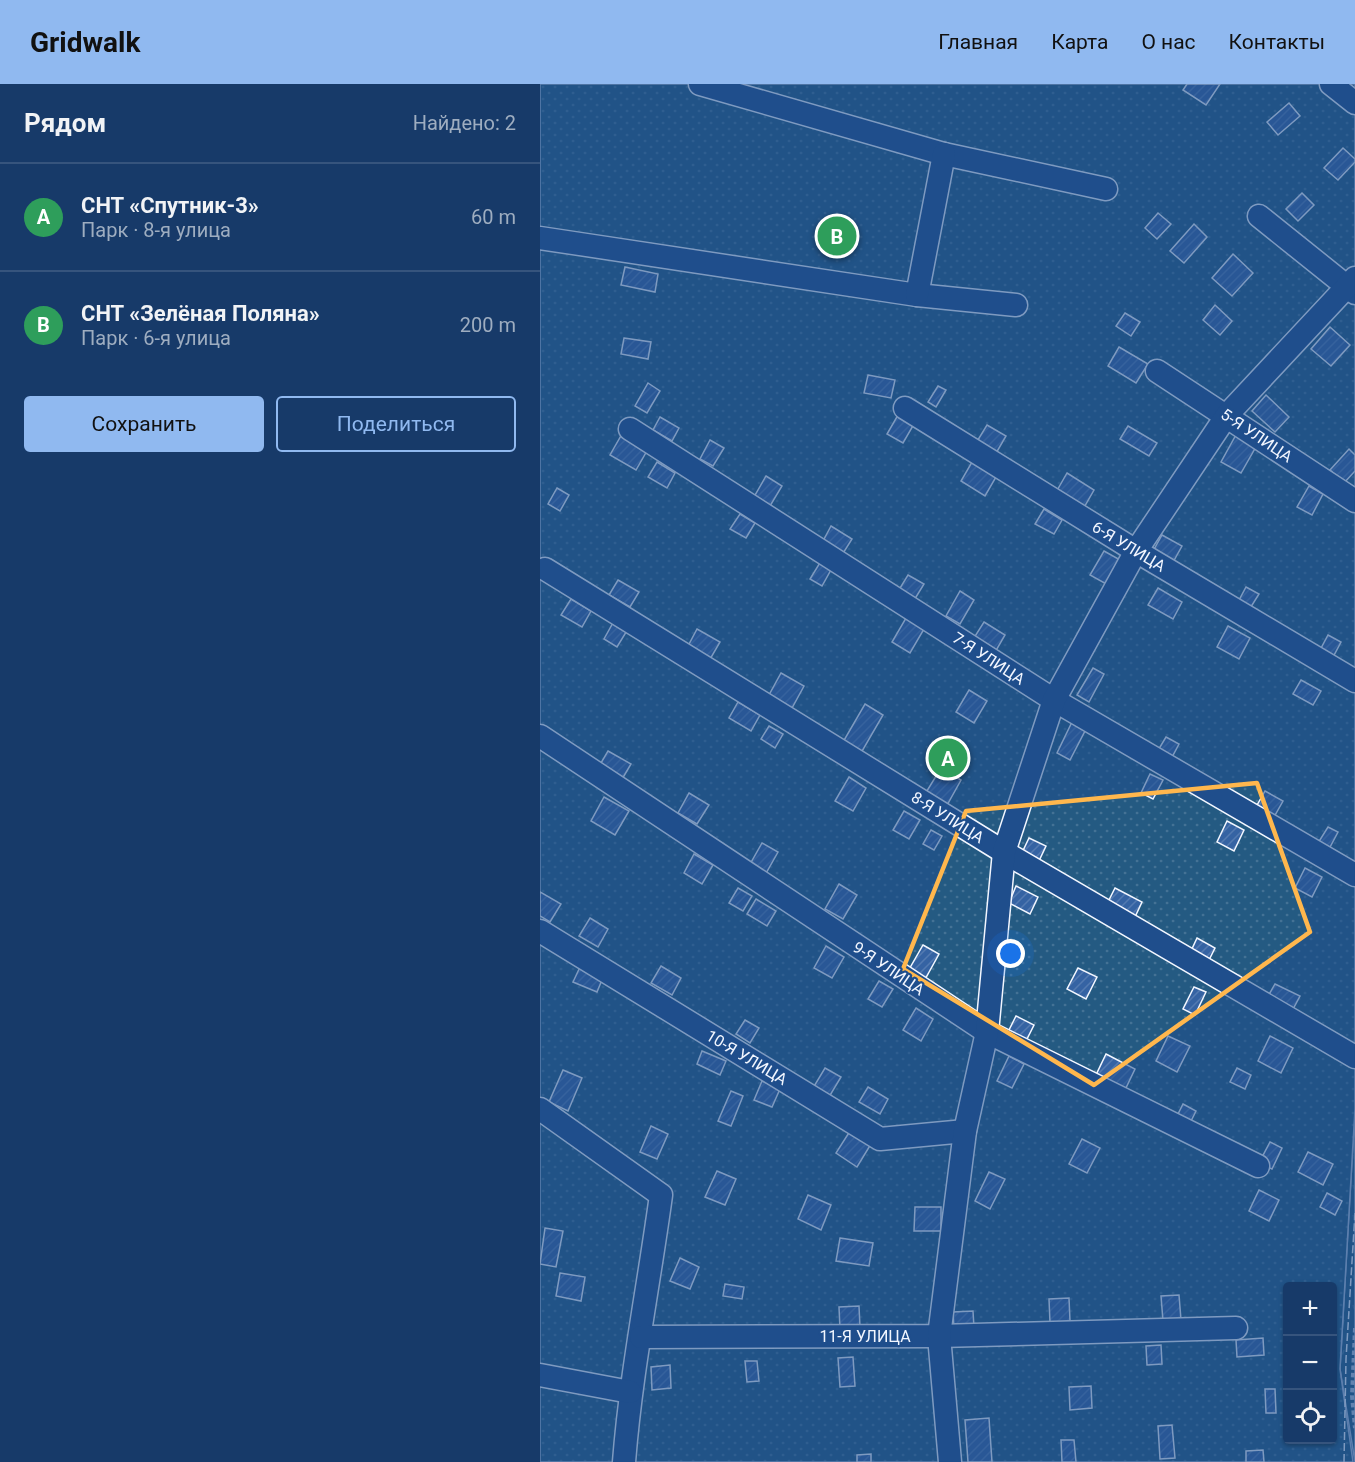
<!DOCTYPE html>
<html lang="ru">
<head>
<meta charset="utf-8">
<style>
	body { margin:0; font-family:Roboto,sans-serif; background:#20416f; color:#f1f3f6 }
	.controls { position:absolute; right:18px; bottom:18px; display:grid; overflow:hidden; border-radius:6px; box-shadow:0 2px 4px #0004 }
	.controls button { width:54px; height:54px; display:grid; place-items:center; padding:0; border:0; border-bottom:2px solid #36547d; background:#173a69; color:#f1f3f6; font:30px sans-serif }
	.you { position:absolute; left:471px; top:870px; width:21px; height:21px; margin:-15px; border:4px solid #fff; border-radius:50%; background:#1a73e8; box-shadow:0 0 0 9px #1a73e833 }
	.badge { display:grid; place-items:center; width:39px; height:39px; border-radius:50%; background:#90b9f0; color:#fff; font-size:20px; font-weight:700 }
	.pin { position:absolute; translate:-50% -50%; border:3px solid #fff; box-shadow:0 2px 6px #0006 }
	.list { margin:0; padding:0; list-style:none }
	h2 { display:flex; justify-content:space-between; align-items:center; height:78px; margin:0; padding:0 24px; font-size:26px }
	h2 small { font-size:20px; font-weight:400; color:#9eadc0 }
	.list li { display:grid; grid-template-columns:39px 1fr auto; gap:18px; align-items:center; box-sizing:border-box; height:108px; padding:0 24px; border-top:2px solid #36547d }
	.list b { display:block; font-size:22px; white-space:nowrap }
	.list p { margin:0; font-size:20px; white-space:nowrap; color:#9eadc0 }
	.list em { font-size:20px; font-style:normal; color:#9eadc0 }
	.actions { display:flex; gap:12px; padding:18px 24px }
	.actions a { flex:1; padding:14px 0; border:2px solid #90b9f0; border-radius:6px; text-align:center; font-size:21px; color:#90b9f0 }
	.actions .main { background:#90b9f0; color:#111 }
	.icon { flex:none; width:33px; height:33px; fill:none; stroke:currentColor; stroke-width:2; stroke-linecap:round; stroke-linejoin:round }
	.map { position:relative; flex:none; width:815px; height:1378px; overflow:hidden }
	header { display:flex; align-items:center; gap:36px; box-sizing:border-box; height:84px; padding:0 30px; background:#90b9f0; color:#111 }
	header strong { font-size:28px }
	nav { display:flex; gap:33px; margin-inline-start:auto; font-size:21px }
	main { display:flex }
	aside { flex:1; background:#173a69 }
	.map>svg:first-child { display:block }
	.grass { fill:url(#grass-tufts); stroke:#a8bbd7; stroke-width:1.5 }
	.garden { fill:url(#garden-dots); stroke:#a8bbd7; stroke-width:1.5; fill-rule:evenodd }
	.building { fill:url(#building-hatch); stroke:#f2f6ff; stroke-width:1.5 }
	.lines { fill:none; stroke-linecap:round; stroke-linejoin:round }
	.minor-casing { stroke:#f2f6ff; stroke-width:25 }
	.path { stroke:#b3c4dc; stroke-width:4; stroke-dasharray:4.5 3; stroke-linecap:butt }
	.minor { stroke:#1f4e8c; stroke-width:22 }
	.fence { stroke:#f2f6ff; stroke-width:1.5; stroke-dasharray:8 3; stroke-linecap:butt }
	.marked { fill:none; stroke:#ffb74d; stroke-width:4.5; stroke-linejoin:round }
	.labels { text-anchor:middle; stroke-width:4.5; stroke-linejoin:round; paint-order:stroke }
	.street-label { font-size:16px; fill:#f2f6ff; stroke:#1f4e8c }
</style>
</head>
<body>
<header>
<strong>Gridwalk</strong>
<nav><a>Главная</a><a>Карта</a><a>О нас</a><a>Контакты</a></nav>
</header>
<main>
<aside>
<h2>Рядом<small>Найдено: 2</small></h2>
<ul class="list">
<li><span class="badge" style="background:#2e9e5b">A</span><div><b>СНТ «Спутник-3»</b><p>Парк · 8-я улица</p></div><em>60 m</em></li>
<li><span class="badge" style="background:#2e9e5b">B</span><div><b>СНТ «Зелёная Поляна»</b><p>Парк · 6-я улица</p></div><em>200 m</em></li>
</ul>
<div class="actions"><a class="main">Сохранить</a><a>Поделиться</a></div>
</aside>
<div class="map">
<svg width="815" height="1378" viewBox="0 0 815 1378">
	<defs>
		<pattern id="grass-tufts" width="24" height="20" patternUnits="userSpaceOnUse" patternTransform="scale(1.5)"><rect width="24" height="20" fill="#245a82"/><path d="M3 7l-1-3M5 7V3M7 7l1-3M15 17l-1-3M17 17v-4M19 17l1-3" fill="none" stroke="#447295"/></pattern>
		<pattern id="garden-dots" width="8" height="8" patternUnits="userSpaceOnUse" patternTransform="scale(1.5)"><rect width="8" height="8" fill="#245a82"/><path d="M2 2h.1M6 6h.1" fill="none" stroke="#447295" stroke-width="1.8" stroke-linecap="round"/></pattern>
		<pattern id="building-hatch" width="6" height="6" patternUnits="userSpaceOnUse" patternTransform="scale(1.5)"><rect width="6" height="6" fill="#3563a3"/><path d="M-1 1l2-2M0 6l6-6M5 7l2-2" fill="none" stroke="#537ab1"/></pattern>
	</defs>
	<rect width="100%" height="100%" fill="#1f4e8c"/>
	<!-- grass -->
	<polygon class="grass" points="815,1025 815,1378 800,1285"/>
	<!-- garden -->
	<path class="garden" d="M0 0H815V1025L800 1285 813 1378H0ZM748 1202H792V1356H748Z"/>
	<!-- building -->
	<g class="building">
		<polygon points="647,0 680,0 666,21 643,6"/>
		<polygon points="749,19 760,32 738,51 727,38"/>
		<polygon points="803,64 815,75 815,78 798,96 784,84"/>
		<polygon points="762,109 774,121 758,137 746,125"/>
		<polygon points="618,129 631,140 617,155 605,144"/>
		<polygon points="654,140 667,153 644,179 630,167"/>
		<polygon points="693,170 713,189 692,212 672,194"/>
		<polygon points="85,183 118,190 115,208 81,201"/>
		<polygon points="675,221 692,237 680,251 663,236"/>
		<polygon points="585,229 600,238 591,252 576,242"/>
		<polygon points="790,243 810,261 791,282 771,265"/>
		<polygon points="84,254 111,258 108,275 81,270"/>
		<polygon points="579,263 608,280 596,299 568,282"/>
		<polygon points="328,291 355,296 351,314 324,309"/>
		<polygon points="108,299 120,307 107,329 95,322"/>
		<polygon points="398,302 406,306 396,323 388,318"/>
		<polygon points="726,311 749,333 735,348 712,327"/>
		<polygon points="358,331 374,340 363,359 347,350"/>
		<polygon points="120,333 139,344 132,357 113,346"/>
		<polygon points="447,341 466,352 455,371 436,359"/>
		<polygon points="588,342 617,359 609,372 580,355"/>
		<polygon points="697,349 717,361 701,389 681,378"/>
		<polygon points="82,350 108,365 96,386 70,371"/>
		<polygon points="170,356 184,364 173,382 160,375"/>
		<polygon points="809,365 815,371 815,387 804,399 790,386"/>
		<polygon points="117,378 135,389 127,404 108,393"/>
		<polygon points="432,378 456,393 445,412 421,397"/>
		<polygon points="527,389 554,406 542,427 515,410"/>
		<polygon points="226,392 242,402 230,422 214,413"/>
		<polygon points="769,402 783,410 772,431 757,423"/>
		<polygon points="17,404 29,411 20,427 8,420"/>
		<polygon points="504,425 522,436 514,450 495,440"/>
		<polygon points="200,430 215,439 206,454 190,445"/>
		<polygon points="291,442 312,455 302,471 282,459"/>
		<polygon points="622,451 642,462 632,480 612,469"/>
		<polygon points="564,467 582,477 568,501 550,491"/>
		<polygon points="281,477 292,484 282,502 270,495"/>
		<polygon points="368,491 384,500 373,518 357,509"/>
		<polygon points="78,496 99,508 90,523 69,511"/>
		<polygon points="706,503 719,510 709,526 697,520"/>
		<polygon points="618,504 642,518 633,535 608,521"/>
		<polygon points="420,507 434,516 420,540 406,532"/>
		<polygon points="31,515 51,527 42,543 21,531"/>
		<polygon points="366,534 384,545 370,569 352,558"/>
		<polygon points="74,537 88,545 77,563 64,555"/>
		<polygon points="444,538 465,551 454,570 432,557"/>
		<polygon points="688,542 710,554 699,575 677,563"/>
		<polygon points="157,545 180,558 169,577 147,564"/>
		<polygon points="788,551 801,558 792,575 779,568"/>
		<polygon points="553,584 564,590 549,618 537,611"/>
		<polygon points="241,589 264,602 252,624 229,611"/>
		<polygon points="761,596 781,607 773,621 753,610"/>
		<polygon points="429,606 447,617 434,639 416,628"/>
		<polygon points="198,618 220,631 211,647 189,634"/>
		<polygon points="325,620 343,631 321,669 303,658"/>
		<polygon points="532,638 546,645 530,676 517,669"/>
		<polygon points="229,642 243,650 235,664 221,655"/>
		<polygon points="626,653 639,660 631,675 617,668"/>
		<polygon points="68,667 91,680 81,697 58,684"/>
		<polygon points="401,684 421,696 406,723 385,710"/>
		<polygon points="610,690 623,696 613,715 601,709"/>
		<polygon points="309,693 326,704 313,727 295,717"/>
		<polygon points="725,707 743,717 734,733 716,723"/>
		<polygon points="149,709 169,721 157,740 138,729"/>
		<polygon points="64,713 89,727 75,751 51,737"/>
		<polygon points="364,727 380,736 369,755 353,746"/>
		<polygon points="687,737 704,746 694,767 677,758"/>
		<polygon points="788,743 798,748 789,765 778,759"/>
		<polygon points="391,746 402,752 394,766 383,760"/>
		<polygon points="489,754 506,762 497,781 480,773"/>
		<polygon points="222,759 238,768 225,791 209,782"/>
		<polygon points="154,770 173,781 162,800 144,789"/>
		<polygon points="765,784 782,793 772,813 755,804"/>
		<polygon points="299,800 317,811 303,835 285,825"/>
		<polygon points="476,802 498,813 490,830 469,819"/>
		<polygon points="198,804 212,812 203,827 189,819"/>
		<polygon points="575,804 602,818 594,835 566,822"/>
		<polygon points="0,808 21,820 10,838 0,832"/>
		<polygon points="216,815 236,827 227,842 207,830"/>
		<polygon points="50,834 68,845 58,863 39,852"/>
		<polygon points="657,854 675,864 669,876 651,867"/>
		<polygon points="383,861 399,870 383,899 367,889"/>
		<polygon points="286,862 304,873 292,894 274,884"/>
		<polygon points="41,881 64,891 57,908 33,898"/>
		<polygon points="121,882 141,894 132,911 111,899"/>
		<polygon points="538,884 557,893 546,915 527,905"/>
		<polygon points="339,897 353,905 342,923 328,915"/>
		<polygon points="735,900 760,912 752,927 727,914"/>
		<polygon points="654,903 666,908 655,931 643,925"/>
		<polygon points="376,924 393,935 381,957 363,946"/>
		<polygon points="476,932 494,941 485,959 467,950"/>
		<polygon points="205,936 219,944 210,959 196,950"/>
		<polygon points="628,952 650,962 637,988 616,977"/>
		<polygon points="730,952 753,964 741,989 718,977"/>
		<polygon points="162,967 186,977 180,991 157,980"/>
		<polygon points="566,970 595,985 584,1008 555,993"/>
		<polygon points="469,972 484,980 472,1004 457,997"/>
		<polygon points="285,984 301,993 289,1013 273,1004"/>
		<polygon points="697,984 711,991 705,1005 690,998"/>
		<polygon points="23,986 42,994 28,1027 9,1018"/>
		<polygon points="222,997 240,1005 232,1023 214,1016"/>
		<polygon points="328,1003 348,1015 340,1030 319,1018"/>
		<polygon points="191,1007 203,1012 191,1042 178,1037"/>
		<polygon points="643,1020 656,1027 650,1039 637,1032"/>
		<polygon points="111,1042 128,1050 117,1075 100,1068"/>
		<polygon points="310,1047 331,1060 317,1083 296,1069"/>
		<polygon points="542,1055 560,1064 547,1089 529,1080"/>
		<polygon points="730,1058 742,1064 732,1085 719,1079"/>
		<polygon points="768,1068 793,1080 783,1101 758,1088"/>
		<polygon points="177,1087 196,1095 185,1121 165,1113"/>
		<polygon points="449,1088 465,1095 450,1125 435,1117"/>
		<polygon points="719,1106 739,1116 729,1137 709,1127"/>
		<polygon points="787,1109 802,1117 795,1131 780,1123"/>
		<polygon points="268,1111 291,1121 281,1146 258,1135"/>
		<polygon points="375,1123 401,1123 401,1147 374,1147"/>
		<polygon points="5,1144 23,1147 16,1183 0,1180"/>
		<polygon points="300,1154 333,1159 329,1182 296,1177"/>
		<polygon points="140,1174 159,1183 150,1205 130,1197"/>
		<polygon points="20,1189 45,1193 41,1217 16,1212"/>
		<polygon points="185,1200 204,1203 202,1215 183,1212"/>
		<polygon points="639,1211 641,1236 623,1237 621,1212"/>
		<polygon points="529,1214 530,1237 510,1239 509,1215"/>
		<polygon points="319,1222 320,1243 300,1245 299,1223"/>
		<polygon points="433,1227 434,1244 414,1245 413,1228"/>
		<polygon points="723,1254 724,1271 697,1273 696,1256"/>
		<polygon points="621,1261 622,1280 607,1281 606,1262"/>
		<polygon points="313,1273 315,1302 300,1303 298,1274"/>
		<polygon points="205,1277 217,1277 219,1297 207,1298"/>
		<polygon points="130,1281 131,1304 112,1306 111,1283"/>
		<polygon points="551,1302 552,1324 530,1326 529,1303"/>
		<polygon points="725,1305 735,1305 736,1329 726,1329"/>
		<polygon points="449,1334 452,1378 428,1378 425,1336"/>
		<polygon points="632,1341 635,1374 620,1375 618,1342"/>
		<polygon points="521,1356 534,1356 536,1378 522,1378"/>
		<polygon points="723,1366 724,1378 706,1378 706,1367"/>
		<polygon points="331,1370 331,1378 317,1378 317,1371"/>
	</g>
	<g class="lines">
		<!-- minor casing -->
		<g class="minor-casing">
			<g id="minor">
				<polyline points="160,0 404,70 566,105"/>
				<polyline points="791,0 815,19"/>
				<polyline points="719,132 815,209"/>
				<polyline points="0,154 377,211 476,221"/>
				<polyline points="377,211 404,70"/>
				<polyline points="617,287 815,417"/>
				<polyline points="365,324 596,467 815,597"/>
				<polyline points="90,345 514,616 815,791"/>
				<polyline points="5,485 464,768 815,973"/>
				<polyline points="0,652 447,948 718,1082"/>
				<polyline points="0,847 340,1055 425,1047"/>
				<path d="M0 1025 121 1111C109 1200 91 1288 84 1378"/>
				<polyline points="101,1253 399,1252 696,1244"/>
				<polyline points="0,1291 90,1308"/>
				<polyline points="410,1378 399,1252 425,1047 447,948 464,768 514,616 596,467 687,331 815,194"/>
			</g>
		</g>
		<!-- path -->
		<polyline class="path" points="815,1244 812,1312 815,1344"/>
		<!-- minor -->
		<use href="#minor" class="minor"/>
		<!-- fence -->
		<polyline class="fence" points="804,1378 806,1275 815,1129"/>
	</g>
	<!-- marked area -->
	<path d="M0 0H815V1378H0ZM717 699 770 848 554 1001 363 885 426 727Z" fill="#1f4e8c" fill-opacity=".55" fill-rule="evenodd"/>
	<path class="marked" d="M717 699 770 848 554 1001 363 885 426 727Z"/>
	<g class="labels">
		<!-- street labels -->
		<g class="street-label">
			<text transform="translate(717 351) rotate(34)" y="6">5-Я УЛИЦА</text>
			<text transform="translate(589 462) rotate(31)" y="6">6-Я УЛИЦА</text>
			<text transform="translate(449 574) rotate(33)" y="6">7-Я УЛИЦА</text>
			<text transform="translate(408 733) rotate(32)" y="6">8-Я УЛИЦА</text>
			<text transform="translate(349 884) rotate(34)" y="6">9-Я УЛИЦА</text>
			<text transform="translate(207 973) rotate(31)" y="6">10-Я УЛИЦА</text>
			<text x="325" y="1258">11-Я УЛИЦА</text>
		</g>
	</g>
</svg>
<div class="controls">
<button>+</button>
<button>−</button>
<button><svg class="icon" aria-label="locate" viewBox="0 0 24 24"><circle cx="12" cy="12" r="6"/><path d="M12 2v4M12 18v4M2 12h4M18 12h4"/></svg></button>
</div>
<div class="you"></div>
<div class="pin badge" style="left:408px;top:674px;background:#2e9e5b">A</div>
<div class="pin badge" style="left:297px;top:152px;background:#2e9e5b">B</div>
</div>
</main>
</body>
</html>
